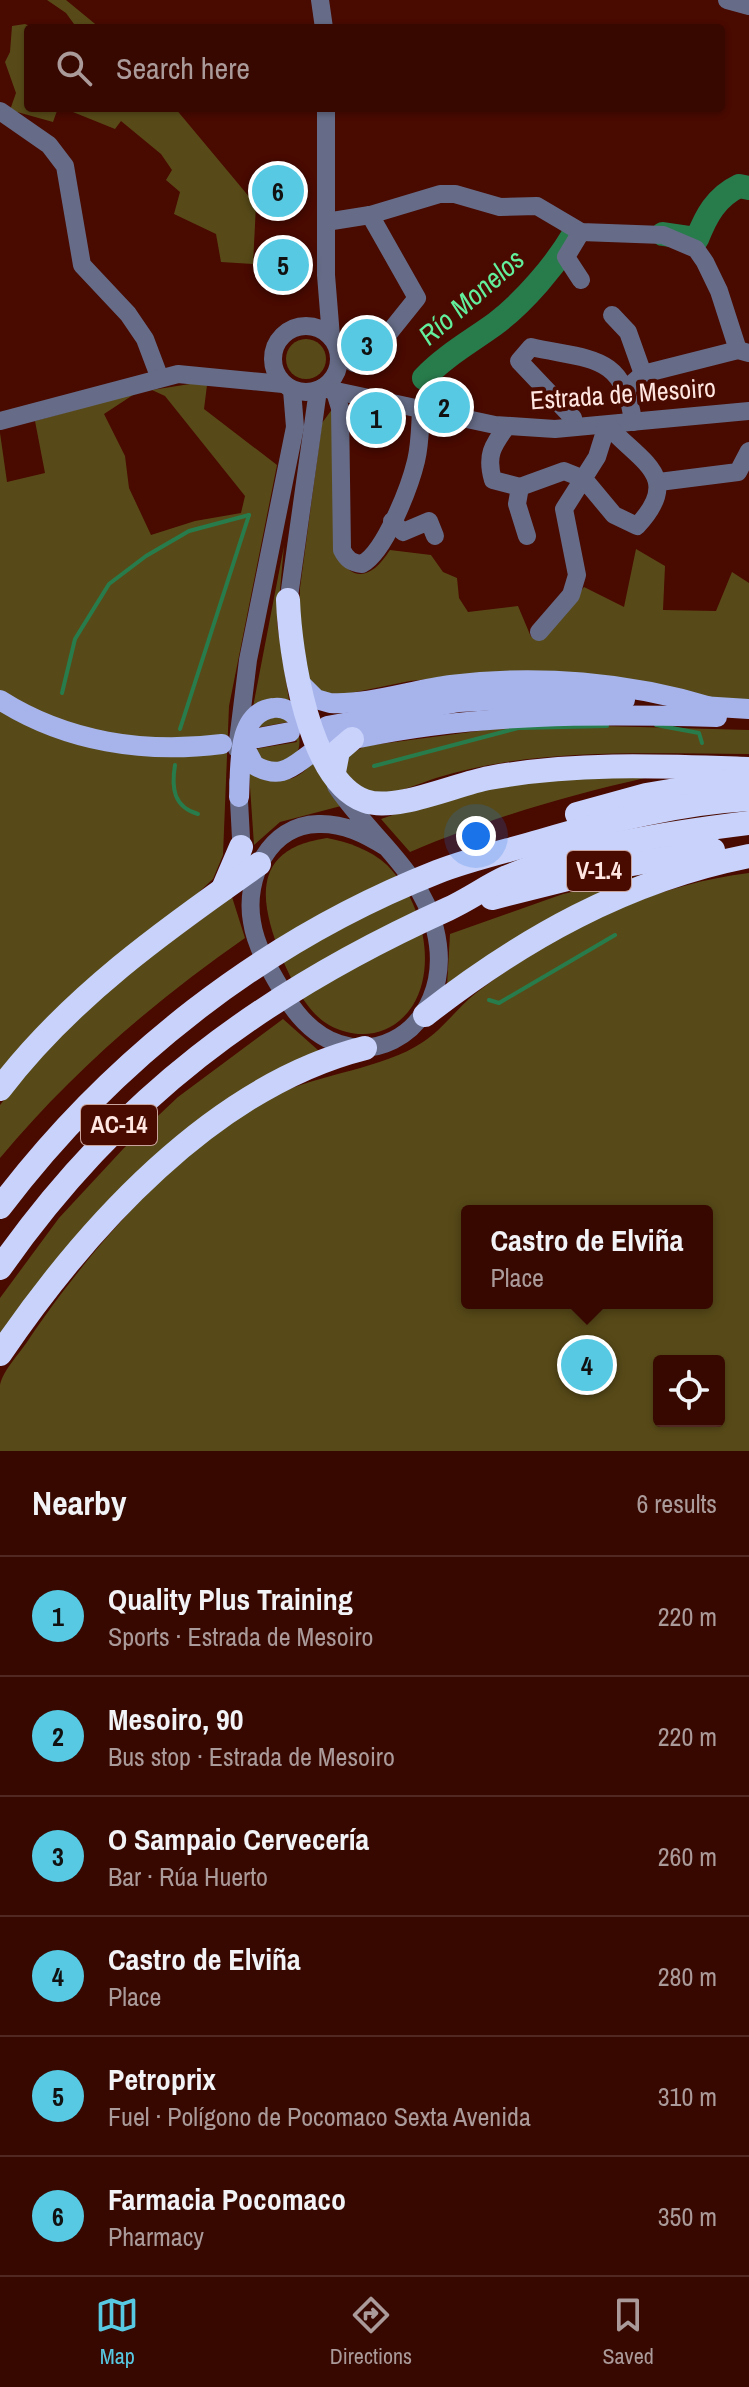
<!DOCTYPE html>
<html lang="en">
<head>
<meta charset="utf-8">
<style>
	body { margin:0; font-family:"Archivo Narrow",sans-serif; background:#3e110a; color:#f1f3f6 }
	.controls { position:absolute; right:24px; bottom:24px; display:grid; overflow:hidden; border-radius:8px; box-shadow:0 2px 6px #0004 }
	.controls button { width:72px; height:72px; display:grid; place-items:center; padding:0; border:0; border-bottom:2px solid #512922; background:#370800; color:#f1f3f6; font:40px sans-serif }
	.you { position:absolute; left:476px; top:836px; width:28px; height:28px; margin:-20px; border:6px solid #fff; border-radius:50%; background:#1a73e8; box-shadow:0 0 0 12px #1a73e833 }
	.badge { display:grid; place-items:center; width:52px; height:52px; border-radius:50%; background:#57c9e2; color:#111; font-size:26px; font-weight:700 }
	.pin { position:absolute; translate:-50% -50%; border:4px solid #fff; box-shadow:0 2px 8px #0006 }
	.popup { position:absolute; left:461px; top:1205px; width:252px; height:104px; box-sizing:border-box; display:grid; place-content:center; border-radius:8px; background:#370800; filter:drop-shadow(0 2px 6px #0005); font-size:26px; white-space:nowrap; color:#aa9a99 }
	.popup b { font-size:30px; color:#f1f3f6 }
	.popup::after { content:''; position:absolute; left:50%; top:100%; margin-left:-16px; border:16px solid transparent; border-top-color:#370800 }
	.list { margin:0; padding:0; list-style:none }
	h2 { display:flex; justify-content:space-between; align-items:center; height:104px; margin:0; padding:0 32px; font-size:34px }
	h2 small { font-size:26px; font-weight:400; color:#aa9a99 }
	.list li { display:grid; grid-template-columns:52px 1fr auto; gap:24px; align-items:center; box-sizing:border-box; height:120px; padding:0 32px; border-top:2px solid #512922 }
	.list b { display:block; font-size:30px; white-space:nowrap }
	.list p { margin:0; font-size:26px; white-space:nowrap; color:#aa9a99 }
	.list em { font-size:26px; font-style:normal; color:#aa9a99 }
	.icon { flex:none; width:44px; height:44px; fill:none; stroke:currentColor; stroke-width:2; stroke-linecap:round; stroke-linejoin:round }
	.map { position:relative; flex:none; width:749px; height:1451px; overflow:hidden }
	.search { position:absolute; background:#370800; box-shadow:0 2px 6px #0004; left:24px; right:24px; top:24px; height:88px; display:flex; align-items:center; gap:20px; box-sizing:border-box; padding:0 28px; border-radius:8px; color:#aa9a99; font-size:30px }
	.sheet { height:824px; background:#370800 }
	nav { display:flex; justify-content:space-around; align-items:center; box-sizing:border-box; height:112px; border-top:2px solid #512922; background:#370800; font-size:22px; color:#aa9a99 }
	nav a { display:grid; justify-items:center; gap:4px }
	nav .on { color:#57c9e2 }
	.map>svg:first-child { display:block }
	.green { fill:#584a18; fill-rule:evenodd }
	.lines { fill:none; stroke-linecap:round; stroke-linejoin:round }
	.stream { stroke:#287c4c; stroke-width:4 }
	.river { stroke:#287c4c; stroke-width:24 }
	.minor { stroke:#666c87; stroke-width:18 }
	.major { stroke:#a7b4eb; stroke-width:20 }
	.highway { stroke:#c8d2fb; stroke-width:24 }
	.labels { text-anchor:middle; stroke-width:8; stroke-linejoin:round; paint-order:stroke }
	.shield { fill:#490a00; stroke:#c8a49d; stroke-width:2 }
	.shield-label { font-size:24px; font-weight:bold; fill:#ffe6e0 }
	.street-label { font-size:26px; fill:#ffe6e0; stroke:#490a00 }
	.water-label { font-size:28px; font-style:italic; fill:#62ee9b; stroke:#490a00 }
</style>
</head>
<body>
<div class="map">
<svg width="749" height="1451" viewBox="0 0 749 1451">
	<rect width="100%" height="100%" fill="#490a00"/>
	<!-- green -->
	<g class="green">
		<polygon points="47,0 66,0 100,28 72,28 74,24 66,13"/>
		<polygon points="25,24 34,28 28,28 28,108 58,108 53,122 10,110 16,93 5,62 10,52 12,26"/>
		<polygon points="63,108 175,108 256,205 253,264 221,262 216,234 174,214 180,192 166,180 172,170 161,154 121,121 115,129"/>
		<circle cx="306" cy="359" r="20"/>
		<polygon points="196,383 207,385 204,409 277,465 229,706 223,855 213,879 0,1077 0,433 7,482 45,473 35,421 136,393 104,414 125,456 129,488 151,535 195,521 241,513 245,496 165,396 152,390"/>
		<path d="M333 408 335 552C353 585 372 578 390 550L431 555 443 572 457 578 459 598 468 612 518 606 531 637 546 636 584 587 624 607 636 549 665 566 663 610 716 611 732 572 749 583V702L469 675 410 681 336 696 322 694 311 685 299 640 300 588 322 423Z"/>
		<polygon points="284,546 277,623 289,700 253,707"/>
		<path d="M276 714 292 721C307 741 299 765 273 766L254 755 249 741 259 720ZM288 722 297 742 255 749V728Z"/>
		<path d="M531 724 749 730V754C645 754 536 747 436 778 417 784 385 800 365 791 358 788 352 779 346 774L345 757 365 746Z"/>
		<path d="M312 762 341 806 280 822 254 845 249 772C272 783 296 786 312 762Z"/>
		<path d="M649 777C562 797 493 817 410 852L381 819 448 796 530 779Z"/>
		<path d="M327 838C348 842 371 850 387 865 421 899 438 964 413 1005 394 1035 360 1042 329 1025 306 1012 291 979 281 956 259 900 251 849 327 838Z"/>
		<polygon points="665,870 447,986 450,934 563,894"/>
		<path d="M749 873V1451H0C0 1430 0 1405 0 1385 3 1370 21 1352 29 1339 86 1254 183 1141 276 1095 321 1073 383 1069 423 1042 443 1029 457 1008 476 993 555 933 649 885 749 873ZM467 1211H707V1303H467ZM659 1361H719V1421H659Z"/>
		<path d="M232 897 245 938C153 1002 71 1073 0 1158V1105L30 1067 105 990Z"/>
		<polygon points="283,1019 319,1051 213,1110 0,1338 0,1298 59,1218 124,1148 178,1097"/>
	</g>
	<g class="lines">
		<!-- stream -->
		<g class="stream">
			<polyline points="62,693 75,639 109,584 146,556 189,531 249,515"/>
			<polyline points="656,725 699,733 702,743"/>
			<polyline points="180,729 249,515"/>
			<path d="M175 765C171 789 174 807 198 814"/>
			<polyline points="374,766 518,728 607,726"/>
			<polyline points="489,1000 499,1003 615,935"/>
		</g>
		<!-- river -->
		<g class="river">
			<path d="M663 234 697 239C706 216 716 197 739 186L749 188"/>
			<path d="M424 378C445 356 470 342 495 324 524 302 555 266 574 234"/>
		</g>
		<!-- minor -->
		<g class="minor">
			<polyline points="320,0 324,28"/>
			<polyline points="727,0 749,6"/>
			<polyline points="326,108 326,275 331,337"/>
			<polyline points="0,111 49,145 65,166 82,265 128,314 145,339 159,376"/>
			<polyline points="326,222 370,215 440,194 455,194 500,207 537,206 581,232 663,235 696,249 705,262 719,291 738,350"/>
			<polyline points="581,232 566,257 581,280"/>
			<polyline points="612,315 628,332 643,374"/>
			<circle cx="306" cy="359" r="33"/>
			<polyline points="339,354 354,363 364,364 417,298 370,215"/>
			<polyline points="322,388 495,425 555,429 749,411"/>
			<polyline points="627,388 643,374 738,350 749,353"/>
			<path d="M335 392 340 408 342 550C347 560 352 563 362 564 385 552 410 486 416 461 420 445 420 427 421 411"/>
			<polyline points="0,421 178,374 283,384"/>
			<path d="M507 426C492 446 486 456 493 480L520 487 564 471 584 479 614 515 637 526C684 476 640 462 607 425L597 457 564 509 577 575 571 595 539 632"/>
			<path d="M575 427 573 418 519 361 531 347C588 360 625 353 633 422"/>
			<polyline points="659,482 738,472 749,451"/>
			<polyline points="520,487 517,504 527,536"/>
			<polyline points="392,521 403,532 429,521 435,536"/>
			<polyline points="287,611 318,390"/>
			<polyline points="237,749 248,660 295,427 292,390"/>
			<polyline points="238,782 242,857"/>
			<path d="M336 786C369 836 420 869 435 929 461 1035 347 1096 287 999 273 975 256 949 252 922 244 878 269 825 318 824 344 823 365 834 386 847"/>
		</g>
		<!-- major -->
		<g class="major">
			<path d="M297 680 316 699 330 703C369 705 412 690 451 685 537 674 628 682 711 707"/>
			<path d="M0 700C66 742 145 754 222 744"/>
			<polyline points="701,706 749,709"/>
			<polyline points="327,726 459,702 541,698 625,700"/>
			<polyline points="258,738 290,732"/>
			<path d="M244 746 254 765C286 784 297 759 323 746 334 742 347 740 359 738 477 713 597 714 717 717"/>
			<path d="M239 797C241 769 235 713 273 708 285 706 293 713 301 721"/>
		</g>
		<!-- highway -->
		<g class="highway">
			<path d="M288 600C290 652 308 781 365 801 396 812 456 784 489 778 575 762 662 766 749 769"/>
			<polyline points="334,772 338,751 352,739"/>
			<polyline points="577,814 646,795 741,779"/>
			<polyline points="223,889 241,847"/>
			<polyline points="492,898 615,867 713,850"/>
			<path d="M425 1015C522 939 627 880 749 856"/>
			<path d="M0 1089C69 998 166 929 259 864"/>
			<path d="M0 1207C111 1060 264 940 437 872 470 859 507 851 541 841 609 821 679 803 749 799"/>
			<path d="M0 1268C118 1099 262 993 448 909 468 900 487 886 507 877 583 846 668 833 749 823"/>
			<path d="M0 1354C85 1229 213 1086 365 1048"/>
		</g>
	</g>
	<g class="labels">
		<!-- shield labels -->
		<g class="shield">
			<rect x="567" y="851" width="64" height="40" rx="6"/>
			<rect x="81" y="1105" width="76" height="40" rx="6"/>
		</g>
		<g class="shield-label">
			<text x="599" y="879">V-1.4</text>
			<text x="119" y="1133">AC-14</text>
		</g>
		<!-- street labels -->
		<g class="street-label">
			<text transform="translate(623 394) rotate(-4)" y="9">Estrada de Mesoiro</text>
		</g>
		<!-- water labels -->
		<g class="water-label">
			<text transform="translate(471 297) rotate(-41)" y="10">Río Monelos</text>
		</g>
	</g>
</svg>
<div class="controls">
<button><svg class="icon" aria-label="locate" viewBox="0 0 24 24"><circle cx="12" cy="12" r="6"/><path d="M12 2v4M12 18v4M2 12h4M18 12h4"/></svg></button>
</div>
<div class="you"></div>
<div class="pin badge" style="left:376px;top:418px">1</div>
<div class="pin badge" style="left:444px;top:407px">2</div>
<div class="pin badge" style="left:367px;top:345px">3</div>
<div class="pin badge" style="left:587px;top:1365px">4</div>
<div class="popup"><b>Castro de Elviña</b>Place</div>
<div class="pin badge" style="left:283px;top:265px">5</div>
<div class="pin badge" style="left:278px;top:191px">6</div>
<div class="search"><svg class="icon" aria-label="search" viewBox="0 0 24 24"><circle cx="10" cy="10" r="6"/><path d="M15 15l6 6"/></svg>Search here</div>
</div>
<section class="sheet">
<h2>Nearby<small>6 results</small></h2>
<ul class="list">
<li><span class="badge">1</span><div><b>Quality Plus Training</b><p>Sports · Estrada de Mesoiro</p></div><em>220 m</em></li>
<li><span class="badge">2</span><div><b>Mesoiro, 90</b><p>Bus stop · Estrada de Mesoiro</p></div><em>220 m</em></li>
<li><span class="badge">3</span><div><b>O Sampaio Cervecería</b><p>Bar · Rúa Huerto</p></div><em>260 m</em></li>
<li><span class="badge">4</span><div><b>Castro de Elviña</b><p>Place</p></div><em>280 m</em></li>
<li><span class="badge">5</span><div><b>Petroprix</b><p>Fuel · Polígono de Pocomaco Sexta Avenida</p></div><em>310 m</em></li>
<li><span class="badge">6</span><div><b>Farmacia Pocomaco</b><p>Pharmacy</p></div><em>350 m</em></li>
</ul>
</section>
<nav>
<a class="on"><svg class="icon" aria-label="map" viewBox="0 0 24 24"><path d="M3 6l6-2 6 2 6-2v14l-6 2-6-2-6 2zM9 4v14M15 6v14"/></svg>Map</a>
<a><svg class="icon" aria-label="directions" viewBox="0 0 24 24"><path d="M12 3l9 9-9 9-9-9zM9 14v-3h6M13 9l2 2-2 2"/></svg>Directions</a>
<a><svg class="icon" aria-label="saved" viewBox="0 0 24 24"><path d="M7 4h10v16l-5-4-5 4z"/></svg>Saved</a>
</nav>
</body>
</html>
